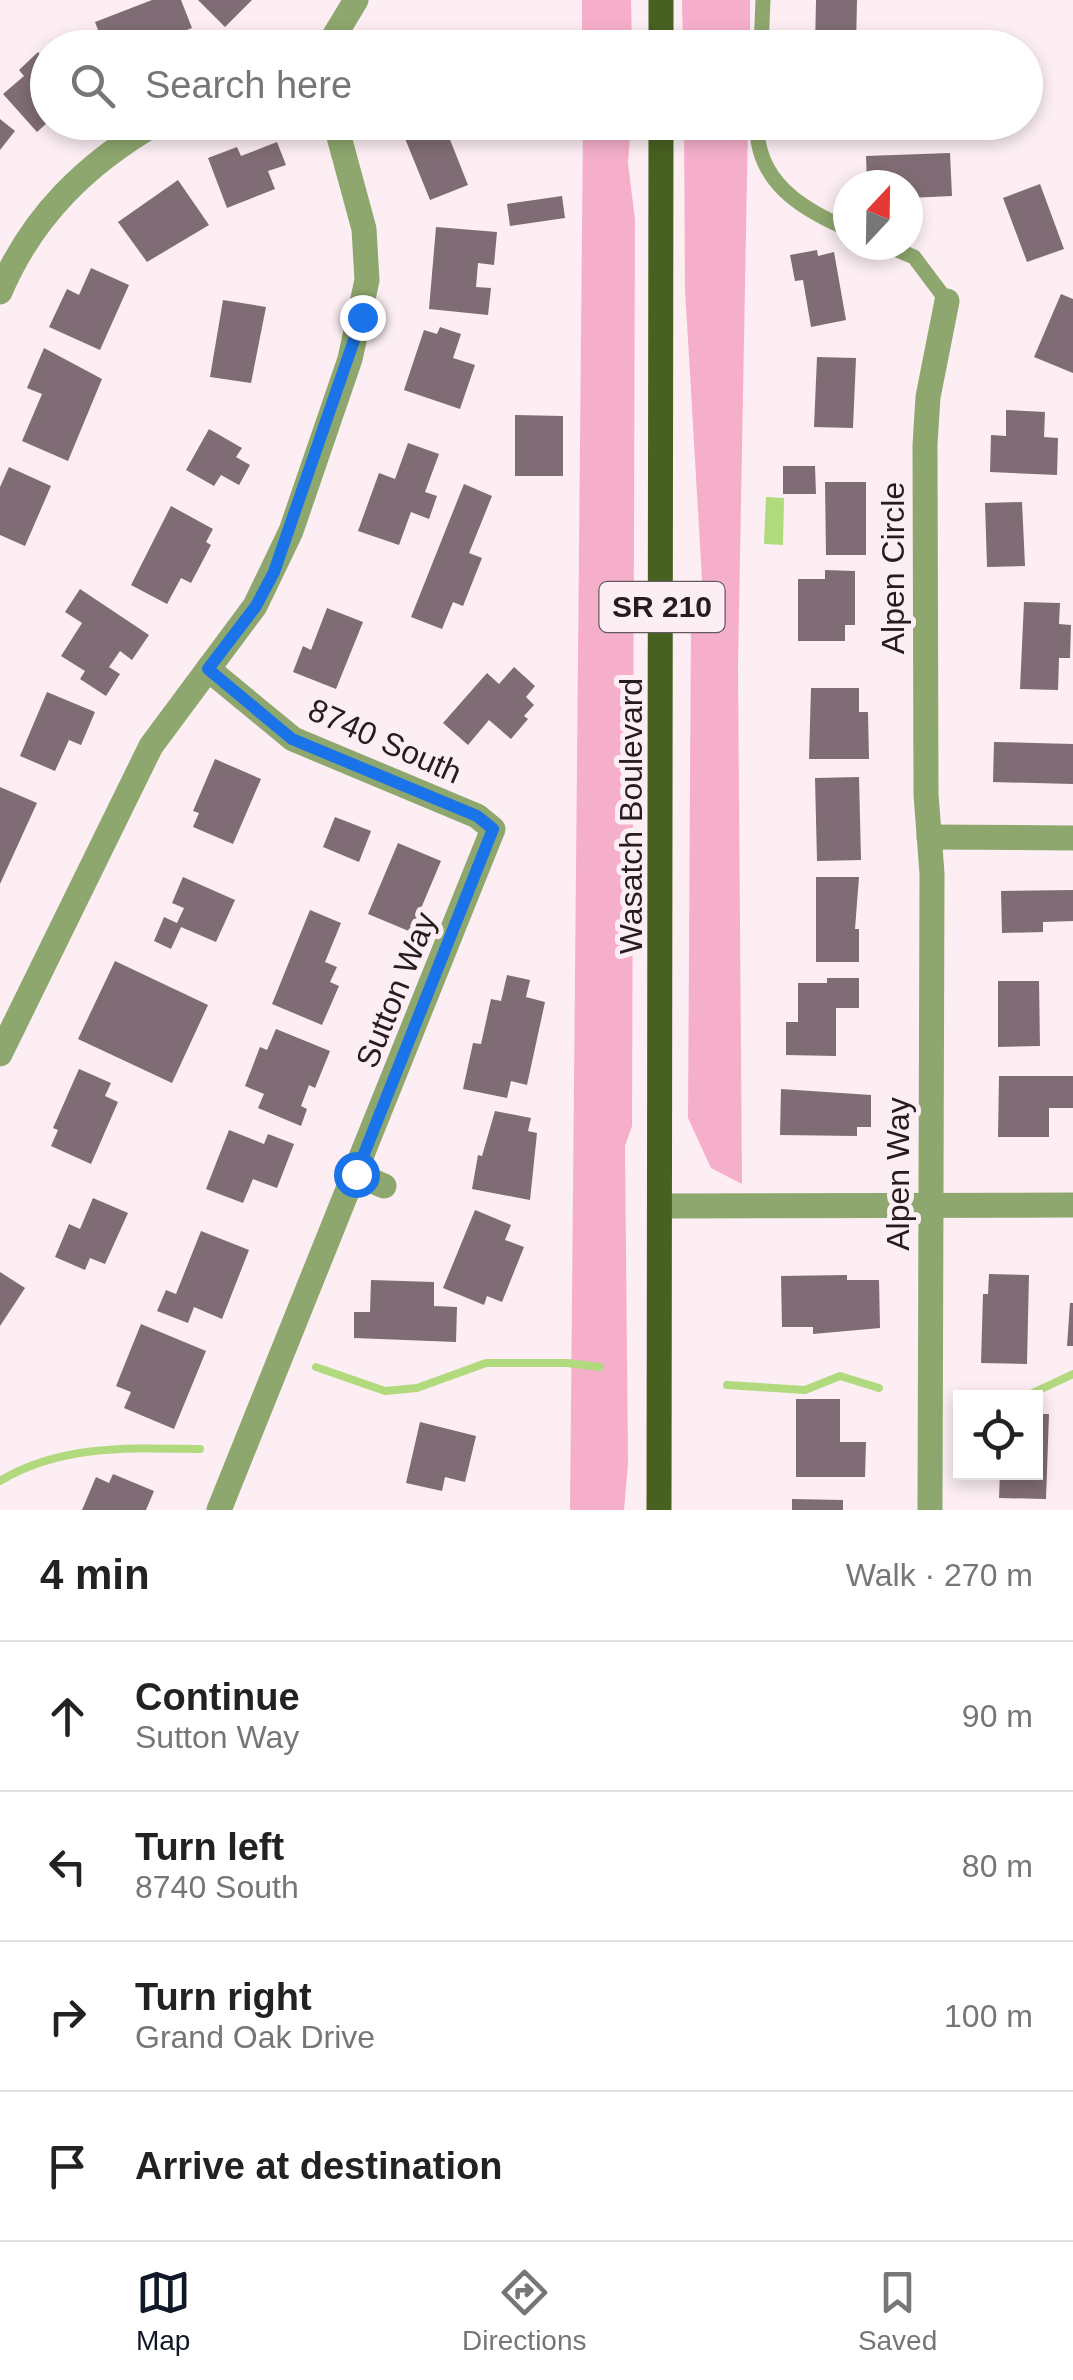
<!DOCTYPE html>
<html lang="en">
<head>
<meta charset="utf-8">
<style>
	body { margin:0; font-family:Arial,sans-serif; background:#f2f2f2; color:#222 }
	.controls { position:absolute; right:30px; bottom:30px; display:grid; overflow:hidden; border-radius:0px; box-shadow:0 5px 15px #0003 }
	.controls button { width:90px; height:90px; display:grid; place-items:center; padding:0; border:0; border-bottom:2px solid #e0e0e0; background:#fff; color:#222; font:50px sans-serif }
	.compass { position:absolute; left:833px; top:170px; width:90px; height:90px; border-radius:50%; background:#fff; box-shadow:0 5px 15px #0003; rotate:22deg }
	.stop { position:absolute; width:30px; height:30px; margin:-22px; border:8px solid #1a73e8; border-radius:50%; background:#fff }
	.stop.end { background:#1a73e8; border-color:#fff; box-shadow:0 2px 10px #0008 }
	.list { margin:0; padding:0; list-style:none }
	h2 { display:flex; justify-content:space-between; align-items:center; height:130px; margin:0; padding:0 40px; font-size:42px }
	h2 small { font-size:32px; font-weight:400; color:#767676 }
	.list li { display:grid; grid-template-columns:65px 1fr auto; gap:30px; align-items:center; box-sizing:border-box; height:150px; padding:0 40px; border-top:2px solid #e0e0e0 }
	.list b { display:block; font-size:38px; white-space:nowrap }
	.list p { margin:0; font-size:32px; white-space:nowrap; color:#767676 }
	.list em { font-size:32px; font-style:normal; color:#767676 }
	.icon { flex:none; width:55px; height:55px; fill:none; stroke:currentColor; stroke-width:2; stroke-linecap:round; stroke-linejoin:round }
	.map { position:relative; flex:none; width:1073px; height:1510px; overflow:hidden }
	.search { position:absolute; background:#fff; box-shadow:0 5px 15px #0003; left:30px; right:30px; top:30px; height:110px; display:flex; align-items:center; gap:25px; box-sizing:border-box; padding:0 35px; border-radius:55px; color:#767676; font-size:38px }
	.sheet { height:730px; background:#fff }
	nav { display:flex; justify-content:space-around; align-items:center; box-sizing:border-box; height:140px; border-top:2px solid #e0e0e0; background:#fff; font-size:28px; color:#767676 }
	nav a { display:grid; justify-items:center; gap:5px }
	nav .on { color:#111827 }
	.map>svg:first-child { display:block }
	.green { fill:#f6afcb }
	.water { fill:#b1d97e }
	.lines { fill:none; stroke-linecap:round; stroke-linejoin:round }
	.stream { stroke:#b1d97e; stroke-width:8 }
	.building { fill:#806c74 }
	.lane { stroke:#8ea76e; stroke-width:15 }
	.street { stroke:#8ea76e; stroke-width:25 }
	.primary { stroke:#486121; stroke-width:25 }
	.route { stroke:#1a73e8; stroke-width:12 }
	.labels { text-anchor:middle; stroke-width:10; stroke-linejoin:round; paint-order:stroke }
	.shield { fill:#fceef3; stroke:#655b5f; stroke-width:2.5 }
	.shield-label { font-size:30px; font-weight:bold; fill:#241c1f }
	.street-label { font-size:32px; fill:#241c1f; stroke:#fceef3 }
</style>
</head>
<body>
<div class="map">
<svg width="1073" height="1510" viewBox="0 0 1073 1510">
	<rect width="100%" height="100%" fill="#fceef3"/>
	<!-- green -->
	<g class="green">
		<polygon points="582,0 631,0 632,47 582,47"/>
		<polygon points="682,0 750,0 750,47 683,47"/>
		<polygon points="631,123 628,163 635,220 632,1126 625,1146 628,1463 624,1510 570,1510 583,123"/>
		<polygon points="684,123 748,123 738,666 742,1184 711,1168 688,1118 691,617 702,579 685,289"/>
	</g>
	<!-- water -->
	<polygon class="water" points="766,497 784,498 783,545 764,544"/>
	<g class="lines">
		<!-- stream -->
		<g class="stream">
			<polyline points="316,1367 385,1391 417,1388 486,1363 567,1363 600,1367"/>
			<polyline points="727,1385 805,1390 840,1376 879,1388"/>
			<polyline points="1022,1398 1073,1374"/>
			<path d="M0 1481C61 1444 132 1448 200 1449"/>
		</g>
	</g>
	<!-- building -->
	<g class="building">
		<polygon points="152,0 181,0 192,28 161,40 160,48 105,48 95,22"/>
		<polygon points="198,0 252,0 225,27"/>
		<polygon points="816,0 857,0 856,48 815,48"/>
		<polygon points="38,52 44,59 48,56 48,122 37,132 3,94 24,76 19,70"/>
		<polygon points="0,119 15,131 0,150"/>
		<polygon points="423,122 443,122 468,185 430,200 402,131"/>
		<polygon points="277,142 286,165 268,171 275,189 227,208 208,158 237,147 241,156"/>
		<polygon points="950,153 952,196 908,198 908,185 867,185 866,156"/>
		<polygon points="178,180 209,225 147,262 118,222"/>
		<polygon points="1040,184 1064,249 1027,262 1003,198"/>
		<polygon points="562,196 565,218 510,226 507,204"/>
		<polygon points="436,227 497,232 494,265 478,263 476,287 491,288 488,315 429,309"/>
		<polygon points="817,250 818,256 834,252 846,320 811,327 803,280 795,281 790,255"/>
		<polygon points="91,268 129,285 100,350 49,327 67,289 79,295"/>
		<polygon points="1061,294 1073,299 1073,373 1034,357"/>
		<polygon points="223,300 266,307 251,383 210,377"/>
		<polygon points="440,327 461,334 453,358 475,365 460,409 404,390 424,330 437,334"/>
		<polygon points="44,348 102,379 68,461 22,441 42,394 27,388"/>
		<polygon points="817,357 856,358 853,428 814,427"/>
		<polygon points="1006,410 1045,412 1044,437 1058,438 1057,475 990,472 991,435 1006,436"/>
		<polygon points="515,415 563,416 563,476 515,476"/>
		<polygon points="209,429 242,448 236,457 250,465 239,485 221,475 214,486 186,470"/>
		<polygon points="408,443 439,454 425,492 437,496 429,519 411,512 399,545 358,531 379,473 395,479"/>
		<polygon points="783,466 815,466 816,494 783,494"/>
		<polygon points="9,467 51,486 25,546 0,535 0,487"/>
		<polygon points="825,482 866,482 866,555 826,555"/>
		<polygon points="464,484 492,496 469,553 482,558 463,606 453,602 442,629 411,617"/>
		<polygon points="1022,502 1025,566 987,567 985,503"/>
		<polygon points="171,506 213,529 206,542 211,545 191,583 181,578 167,604 131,585"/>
		<polygon points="825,570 855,571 855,625 845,625 845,641 798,641 798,579 825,579"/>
		<polygon points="80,589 149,635 132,660 120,651 109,667 120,674 106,696 80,679 85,671 61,656 82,623 65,612"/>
		<polygon points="1024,602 1060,603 1059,624 1071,625 1070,658 1059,658 1058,690 1020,689"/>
		<polygon points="327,608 363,622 336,689 293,672 303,646 311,650"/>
		<polygon points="514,667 535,686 526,697 534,705 524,716 528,719 511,739 489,720 468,745 443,723 487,673 499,684"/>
		<polygon points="811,688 859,688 859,712 868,712 869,759 809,759"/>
		<polygon points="47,692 95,712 81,745 69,740 55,771 20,756"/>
		<polygon points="994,742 1073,744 1073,784 993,782"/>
		<polygon points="215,759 261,779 233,844 193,827 199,813 193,811"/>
		<polygon points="859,777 861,860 817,861 815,778"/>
		<polygon points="0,787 37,803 0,884"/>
		<polygon points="335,817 371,831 359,862 323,847"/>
		<polygon points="398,843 441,861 411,932 368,914"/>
		<polygon points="183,877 235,900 216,942 181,927 171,949 154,941 164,917 177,923 184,908 172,903"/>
		<polygon points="816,877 859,877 855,929 859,929 859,962 816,962"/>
		<polygon points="1073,890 1073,921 1043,922 1043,932 1002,933 1001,891"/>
		<polygon points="310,910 341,923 325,962 337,967 330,982 339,986 322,1025 272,1004"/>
		<polygon points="115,961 208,1005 172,1083 78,1039"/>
		<polygon points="507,975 530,980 526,997 545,1002 527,1085 511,1081 507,1098 463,1089 473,1043 481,1044 491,999 501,1001"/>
		<polygon points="827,978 859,978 859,1008 836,1008 836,1056 786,1055 786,1022 798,1022 798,983 827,983"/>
		<polygon points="998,981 1039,981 1040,1046 998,1047"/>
		<polygon points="276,1029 330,1051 315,1088 309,1085 301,1106 307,1109 301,1126 258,1108 264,1094 245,1086 260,1047 267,1050"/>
		<polygon points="79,1069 111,1083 105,1096 118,1102 91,1164 51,1146 58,1130 53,1128"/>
		<polygon points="999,1076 1073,1076 1073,1108 1049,1108 1049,1137 998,1137"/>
		<polygon points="781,1089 871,1095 871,1127 857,1127 857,1136 780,1135"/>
		<polygon points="495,1111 531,1118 528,1131 537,1133 530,1200 472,1189 478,1155 482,1156"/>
		<polygon points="229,1130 264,1144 268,1134 294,1144 277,1188 253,1179 243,1203 206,1189"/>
		<polygon points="93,1198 128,1213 105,1264 90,1258 85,1270 55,1257 69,1224 80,1229"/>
		<polygon points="475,1210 511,1225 505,1240 524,1247 502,1302 487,1296 484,1305 443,1288"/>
		<polygon points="201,1231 249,1250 222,1319 194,1307 188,1323 157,1311 166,1290 176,1294"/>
		<polygon points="0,1272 25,1288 0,1326"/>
		<polygon points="989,1274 1029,1275 1027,1364 981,1363 983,1294 988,1294"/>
		<polygon points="847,1275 847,1280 879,1280 880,1328 813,1334 813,1327 782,1327 781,1276"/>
		<polygon points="371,1280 434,1282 434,1306 457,1307 456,1342 354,1338 354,1312 370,1312"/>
		<polygon points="1070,1303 1073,1303 1073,1346 1067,1346"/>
		<polygon points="141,1324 206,1351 174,1429 124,1408 131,1392 116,1386"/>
		<polygon points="796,1399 840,1399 840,1442 866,1442 865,1477 796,1477"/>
		<polygon points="1036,1414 1049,1414 1046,1499 999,1498 1000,1472 1036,1472"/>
		<polygon points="420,1422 476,1436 465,1482 445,1477 442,1491 406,1483"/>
		<polygon points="113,1474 154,1491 146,1510 82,1510 96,1477 109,1483"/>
		<polygon points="792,1499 843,1500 843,1510 792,1510"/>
	</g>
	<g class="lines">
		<!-- lane -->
		<g class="lane">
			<polyline points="761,48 763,0"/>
			<path d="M757 122C755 181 801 209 848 229"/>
			<polyline points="885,245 914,257 947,301"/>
		</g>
		<!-- street -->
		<g class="street">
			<polyline points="327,48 356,0"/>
			<path d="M0 292C32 216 87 163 158 122"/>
			<polyline points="208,669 293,739 477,816 493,829 219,1510"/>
			<polyline points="929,837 1073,838"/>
			<polyline points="0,1054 151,746 255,606 291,531 350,359 367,280 364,229 335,122"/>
			<polyline points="356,1174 384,1186"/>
			<polyline points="662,1206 1073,1205"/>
			<polyline points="930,1510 932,874 926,794 925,445 928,397 947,301"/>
		</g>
		<!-- primary -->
		<g class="primary">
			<polyline points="661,0 661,48"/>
			<polyline points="659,1510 661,122"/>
		</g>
	</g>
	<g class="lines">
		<!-- route -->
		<polyline class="route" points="356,1174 493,829 477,816 292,739 208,669 256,606 274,572 362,317"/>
	</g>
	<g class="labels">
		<!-- shield labels -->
		<rect class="shield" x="599.5" y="582" width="125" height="50" rx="8"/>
		<g class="shield-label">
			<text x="662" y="617">SR 210</text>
		</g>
		<!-- street labels -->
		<g class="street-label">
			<text transform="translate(893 568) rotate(-90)" y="11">Alpen Circle</text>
			<text transform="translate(385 741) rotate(24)" y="11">8740 South</text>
			<text transform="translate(631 816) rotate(-90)" y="11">Wasatch Boulevard</text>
			<text transform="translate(396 990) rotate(-68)" y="11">Sutton Way</text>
			<text transform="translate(898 1174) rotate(-90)" y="11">Alpen Way</text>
		</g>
	</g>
</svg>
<div class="controls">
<button><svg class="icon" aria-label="locate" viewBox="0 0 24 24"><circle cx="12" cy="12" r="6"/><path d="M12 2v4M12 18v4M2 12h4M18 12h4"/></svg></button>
</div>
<svg class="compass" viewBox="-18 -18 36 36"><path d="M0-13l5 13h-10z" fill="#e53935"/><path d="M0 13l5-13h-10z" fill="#767676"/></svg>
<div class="stop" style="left:356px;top:1174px"></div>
<div class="stop end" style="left:362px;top:317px"></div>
<div class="search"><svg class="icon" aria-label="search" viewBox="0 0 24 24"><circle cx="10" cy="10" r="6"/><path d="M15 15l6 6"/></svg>Search here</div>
</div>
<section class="sheet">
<h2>4 min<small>Walk · 270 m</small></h2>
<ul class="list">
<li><svg class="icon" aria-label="ahead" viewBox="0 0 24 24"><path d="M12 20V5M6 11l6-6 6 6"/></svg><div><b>Continue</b><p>Sutton Way</p></div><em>90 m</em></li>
<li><svg class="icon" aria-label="left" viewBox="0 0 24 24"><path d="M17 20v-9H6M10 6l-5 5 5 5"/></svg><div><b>Turn left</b><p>8740 South</p></div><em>80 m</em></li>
<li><svg class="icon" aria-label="right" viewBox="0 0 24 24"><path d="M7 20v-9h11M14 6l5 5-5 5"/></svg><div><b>Turn right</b><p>Grand Oak Drive</p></div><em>100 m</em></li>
<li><svg class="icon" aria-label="arrive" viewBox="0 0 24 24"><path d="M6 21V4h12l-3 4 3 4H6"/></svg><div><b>Arrive at destination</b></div></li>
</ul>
</section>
<nav>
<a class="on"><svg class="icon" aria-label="map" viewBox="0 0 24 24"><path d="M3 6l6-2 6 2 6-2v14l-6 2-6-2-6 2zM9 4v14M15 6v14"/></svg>Map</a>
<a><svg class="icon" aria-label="directions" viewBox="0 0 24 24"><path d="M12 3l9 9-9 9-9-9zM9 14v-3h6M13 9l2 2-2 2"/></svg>Directions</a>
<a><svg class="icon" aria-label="saved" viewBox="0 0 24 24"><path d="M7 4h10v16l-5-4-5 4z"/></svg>Saved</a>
</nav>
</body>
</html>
